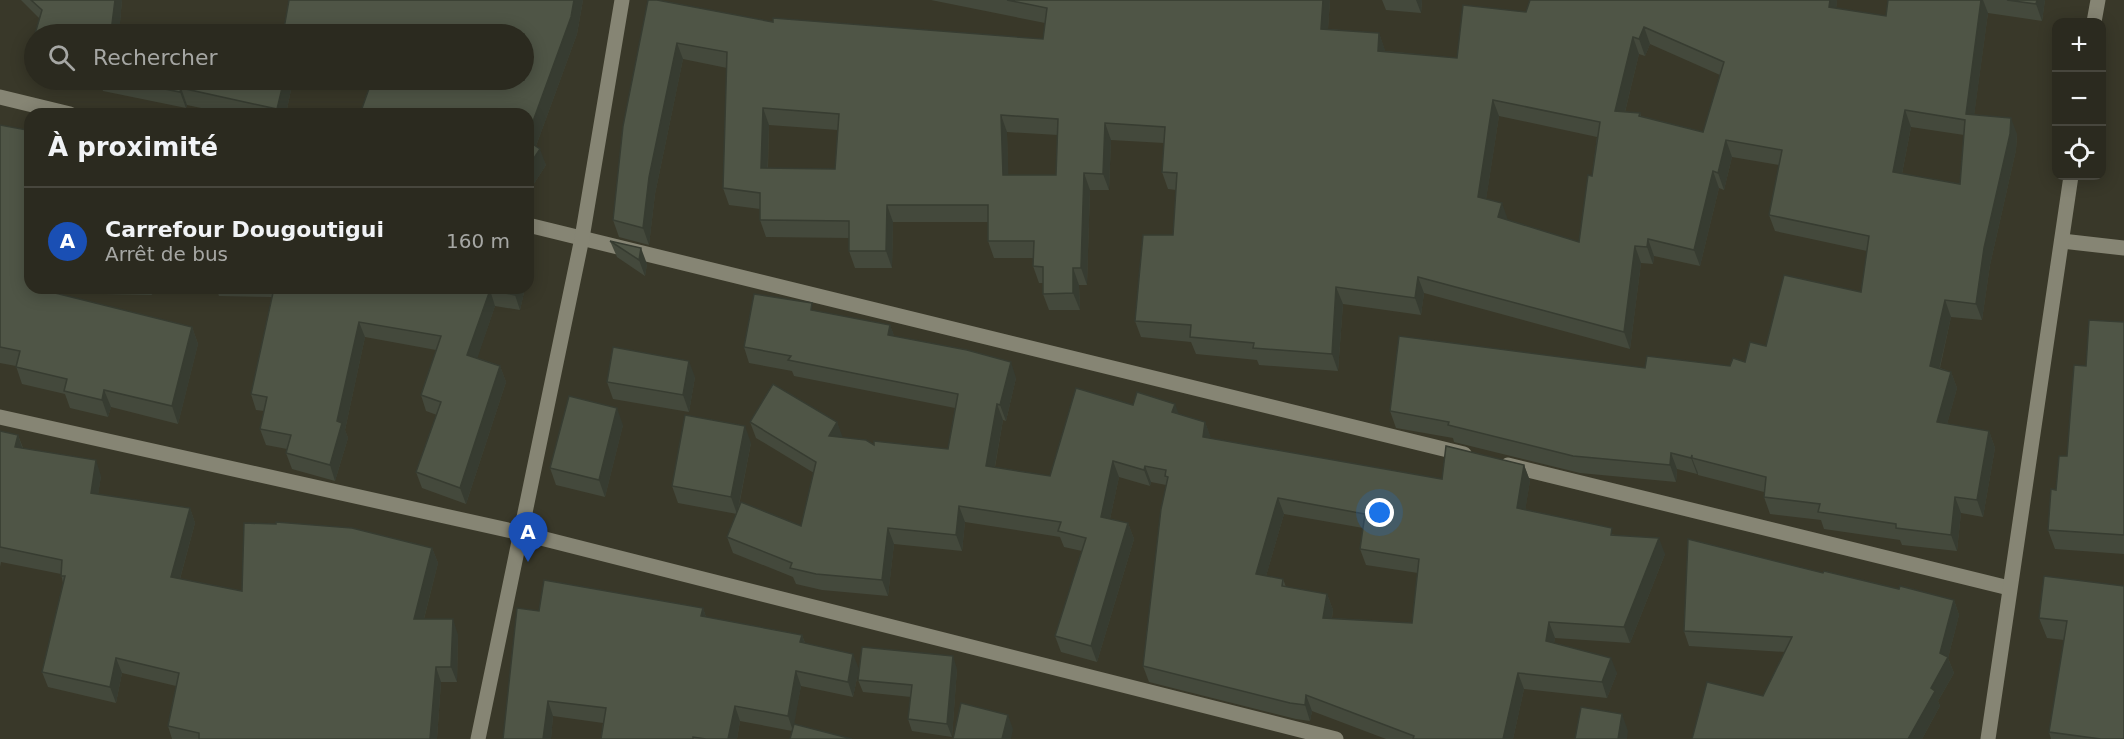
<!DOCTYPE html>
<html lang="fr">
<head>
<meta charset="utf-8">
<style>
	body { margin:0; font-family:"DejaVu Sans",sans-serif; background:#333228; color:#f1f3f6 }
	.controls { position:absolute; right:18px; top:18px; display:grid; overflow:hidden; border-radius:12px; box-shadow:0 3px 15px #0003 }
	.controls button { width:54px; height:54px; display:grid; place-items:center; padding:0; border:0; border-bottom:2px solid #47463d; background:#2b2a1f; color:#f1f3f6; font:30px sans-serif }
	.you { position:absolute; left:1380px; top:513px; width:21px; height:21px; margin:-15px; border:4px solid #fff; border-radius:50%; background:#1a73e8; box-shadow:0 0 0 9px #1a73e833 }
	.badge { display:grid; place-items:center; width:39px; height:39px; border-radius:50%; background:#51ccd2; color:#fff; font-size:20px; font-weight:700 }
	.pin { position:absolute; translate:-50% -50px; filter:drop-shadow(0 2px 3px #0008) }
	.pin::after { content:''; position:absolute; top:32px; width:21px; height:18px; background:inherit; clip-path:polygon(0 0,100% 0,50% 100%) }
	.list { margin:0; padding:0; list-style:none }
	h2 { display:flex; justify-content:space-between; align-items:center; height:78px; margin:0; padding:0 24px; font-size:26px }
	h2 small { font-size:20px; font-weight:400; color:#a6a7a4 }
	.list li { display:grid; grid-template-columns:39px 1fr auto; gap:18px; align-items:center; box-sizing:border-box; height:108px; padding:0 24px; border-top:2px solid #47463d }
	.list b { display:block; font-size:22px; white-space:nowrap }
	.list p { margin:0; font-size:20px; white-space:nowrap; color:#a6a7a4 }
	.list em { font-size:20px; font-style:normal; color:#a6a7a4 }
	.icon { flex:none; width:33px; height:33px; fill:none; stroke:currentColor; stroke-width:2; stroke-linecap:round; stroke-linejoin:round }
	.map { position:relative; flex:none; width:2124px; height:739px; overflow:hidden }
	.search { position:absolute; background:#2b2a1f; box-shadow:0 3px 15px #0003; left:24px; top:24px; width:510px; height:66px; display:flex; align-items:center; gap:15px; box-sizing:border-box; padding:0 21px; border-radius:33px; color:#a6a7a4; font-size:22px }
	.panel { position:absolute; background:#2b2a1f; box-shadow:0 3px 15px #0003; left:24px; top:108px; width:510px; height:186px; border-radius:18px }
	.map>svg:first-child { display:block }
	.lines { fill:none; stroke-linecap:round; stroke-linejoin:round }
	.street { stroke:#868574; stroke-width:15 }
	.secondary { stroke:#868574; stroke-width:15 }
	.wall { fill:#44493c; fill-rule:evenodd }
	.shaded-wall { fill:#373c31 }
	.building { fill:#4f5546; stroke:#373c31; stroke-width:1.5; fill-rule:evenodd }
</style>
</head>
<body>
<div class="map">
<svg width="2124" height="739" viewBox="0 0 2124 739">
	<rect width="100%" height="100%" fill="#393829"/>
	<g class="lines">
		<!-- street -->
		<g class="street">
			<polyline points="0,97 70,114"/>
			<polyline points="528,225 1464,454"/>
			<polyline points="2062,241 2124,248"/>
			<polyline points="0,417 521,533 1336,739"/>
			<polyline points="1508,465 2009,588"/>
			<polyline points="478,739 582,238 622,0"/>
		</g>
		<!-- secondary -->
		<g class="secondary">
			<polyline points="2094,22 2098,0"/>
			<polyline points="1988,739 2071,176"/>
		</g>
	</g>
	<!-- wall -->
	<g class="wall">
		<polygon points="21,0 122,0 119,34 40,19"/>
		<polygon points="289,0 583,0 577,34 536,146 546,165 528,193 528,114 369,89 339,80 524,80"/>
		<path d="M648 0 773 22 1043 39 1045 23 931 0H1330L1328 29 1379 33 1385 51 1457 58 1526 12 1530 0H1837L1836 9 1886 16 1888 0H2045L2042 21 1988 13 1974 115 2017 134 2016 150 1990 265 1982 320 1951 317 1940 368 1951 372 1957 388 1947 424 1989 431 1995 448 1983 517 1961 513 1957 551 1902 545 1900 540 1824 529 1821 520 1770 514 1764 497V492L1698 475V473L1697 474 1677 469 1676 482 1580 473 1454 442 1453 438 1396 428 1390 411 1645 368 1730 366 1745 362 1766 346 1861 292 1867 251 1775 231 1769 215 1779 165 1732 157 1724 190 1719 188 1700 266 1654 256 1653 264 1641 263 1630 349 1424 293 1421 315 1343 304 1338 371 1259 365 1257 360 1196 354 1191 342 1141 337 1135 321 1173 235 1176 190 1168 189 1162 172 1164 143 1111 140 1109 190H1090L1087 285H1079L1080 310H1049L1043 294V283H1039L1033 266V258H994L988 241V222H893L892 268H855L849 251V238L766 237 760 220V209L729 205 723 188 727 68 683 59 655 194 649 245 619 237 613 220ZM1650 44 1720 75 1703 132 1641 116 1640 113 1625 112 1639 54 1645 56ZM1499 116 1597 137 1592 176 1579 242 1507 220 1486 199ZM769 125 838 130 835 169 768 168ZM1911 127 1964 135 1960 184 1902 174ZM1007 132 1058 135 1056 175H1008Z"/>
		<polygon points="1382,0 1422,0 1421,13 1386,10"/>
		<polygon points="99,80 293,80 286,114 229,114 187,105 186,108 103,91"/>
		<polygon points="0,125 27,130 28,135 30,288 154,288 152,295 53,293 192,327 198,344 178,424 111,407 108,417 70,408 65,394 22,384 16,366 0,363"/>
		<polygon points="610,241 647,264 645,276 617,257"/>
		<polygon points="216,288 525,288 520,310 495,306 477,358 500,366 506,382 466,504 422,488 416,472 437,415 426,411 421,395 436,350 365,337 345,430 348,438 335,481 292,469 286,453 287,449 266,445 260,429 264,411 256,410 251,394 272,297 219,296"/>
		<path d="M814 311 890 325 894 336 1016 378 1006 421 1003 420 995 467 1050 476 1133 405 1179 414 1205 422 1211 439 1442 479 1524 465 1530 481 1525 510 1615 535 1665 554 1630 643 1555 638 1554 643 1617 673 1607 698 1524 689 1513 739H1386L1312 711 1310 721 1296 719 1149 682 1143 666 1166 485 1151 482 1150 486 1119 477 1110 519 1128 523 1134 539 1097 662 1061 652 1055 636 1082 551 1064 547 1060 537 965 522 962 551 894 544 888 596 822 590 796 584 793 577 733 553 727 537 737 514 678 503 672 486 751 443 738 511 801 526 814 473 756 438 750 422H837L842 438 874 445 948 449 955 408 794 376 792 371 749 363 744 347ZM1284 514 1363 528 1360 549 1366 565 1418 573 1412 623 1332 618 1333 610 1327 594 1286 587 1283 579 1266 576Z"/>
		<polygon points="2124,322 2124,554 2055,549 2048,530 2056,490 2067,456 2086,366"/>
		<polygon points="695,377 689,412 613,399 607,382"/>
		<polygon points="623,425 605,497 556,485 550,468"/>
		<polygon points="0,431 18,435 23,448 101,476 98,494 190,508 195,523 180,579 242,591 432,548 438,563 424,619 458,635 457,682 441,682 437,739 172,739 168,726 176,686 122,673 116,703 48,687 42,672 63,583 61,574 1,562 0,567"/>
		<polygon points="1823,573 1899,589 1954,600 1959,615 1948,658 1954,673 1938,701 1940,706 1922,739 1692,739 1763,696 1785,652 1689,646 1684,631"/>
		<polygon points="2044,576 2124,739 2051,739 2049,732 2064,640 2047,638 2039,618"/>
		<polygon points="703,608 706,617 802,635 805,643 859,669 853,697 801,686 792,731 740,721 737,739 601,739 603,723 553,716 551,739 503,739 539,611"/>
		<polygon points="957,669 952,737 912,731 908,719 911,697 863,692 858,680"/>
	</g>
	<!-- shaded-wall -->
	<g class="shaded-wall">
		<polygon points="115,0 122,0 119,34 111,32"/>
		<polygon points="574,0 583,0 577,34 532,157 528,145 528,135"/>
		<polygon points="1323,0 1330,0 1327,45 1321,29"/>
		<polygon points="1416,0 1422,0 1421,13"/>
		<polygon points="1830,0 1837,0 1835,24 1829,7"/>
		<polygon points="1981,0 1983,0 1988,13 1972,131 1966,114"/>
		<polygon points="2037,0 2045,0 2042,21 2036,4"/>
		<polygon points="1644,27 1650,44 1645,56 1639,39"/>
		<polygon points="1379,33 1385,50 1384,68 1378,51"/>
		<polygon points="1633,37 1639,54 1621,128 1615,111"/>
		<polygon points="677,43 683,59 655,194 649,245 643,228 649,177"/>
		<polygon points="284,80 293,80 286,114 279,114 277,109"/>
		<polygon points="181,88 187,105 186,108 180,92"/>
		<polygon points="1493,100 1499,116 1484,213 1478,197"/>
		<polygon points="763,108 769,125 767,185 761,168"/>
		<polygon points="1905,110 1911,127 1899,189 1893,172"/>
		<polygon points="1001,115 1007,132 1009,192 1003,175"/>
		<polygon points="2011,118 2017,134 2016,150 1990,265 1982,320 1976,304 1984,248"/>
		<polygon points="1105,123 1111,140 1109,190 1103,174"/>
		<polygon points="1726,140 1732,157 1724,190 1718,173"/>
		<polygon points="540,149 546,165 528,193 528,167"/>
		<polygon points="1713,171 1719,188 1700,266 1694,250"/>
		<polygon points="1084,173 1090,190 1087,285 1081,268"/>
		<polygon points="1502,203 1508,220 1498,217"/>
		<polygon points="887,205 893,222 892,268 886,251"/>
		<polygon points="1648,239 1654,256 1653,264 1647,247"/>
		<polygon points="1635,246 1641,263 1630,349 1624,332"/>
		<polygon points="641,248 647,264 645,276 639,260"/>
		<polygon points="528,251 530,257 528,269"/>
		<polygon points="1073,268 1079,285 1080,310 1073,293"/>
		<polygon points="1418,277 1424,293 1421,315 1415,298"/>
		<polygon points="1336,287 1343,304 1338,371 1332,354"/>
		<polygon points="150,288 154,288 152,295"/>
		<polygon points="516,288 525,288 520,310 515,295"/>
		<polygon points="490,290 495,306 473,371 467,355"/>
		<polygon points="1945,300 1951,317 1936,383 1930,366"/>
		<polygon points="359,322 365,337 345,430 348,438 335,481 330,465 337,421"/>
		<polygon points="890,325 896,341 888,335"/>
		<polygon points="192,327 198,344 178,424 172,406"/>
		<polygon points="689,361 695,377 689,412 683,395"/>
		<polygon points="1011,362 1016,378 1006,421 1000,405"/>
		<polygon points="500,366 506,382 466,504 460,488"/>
		<polygon points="1951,372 1957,388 1943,439 1937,422"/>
		<polygon points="104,390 111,407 108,417 102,400"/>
		<polygon points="997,404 1003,420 992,482 986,466"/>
		<polygon points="1175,404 1181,420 1172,412"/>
		<polygon points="617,408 623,425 605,497 599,480"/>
		<polygon points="837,422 843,438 829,436"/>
		<polygon points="1205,422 1211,438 1209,453 1203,437"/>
		<polygon points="745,426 751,443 737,514 731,497"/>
		<polygon points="1989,431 1995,448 1983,517 1977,500"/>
		<polygon points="18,435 23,450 15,447"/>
		<polygon points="1671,453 1677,469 1676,482 1670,465"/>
		<polygon points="1692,455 1692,458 1698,473 1697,474 1691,458"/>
		<polygon points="96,460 101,476 96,509 91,493"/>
		<polygon points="1113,461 1119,477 1107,533 1101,517"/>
		<polygon points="1524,465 1530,481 1523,524 1517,508"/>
		<polygon points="1145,466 1151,482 1150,486 1144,470"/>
		<polygon points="1955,497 1961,513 1957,551 1951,535"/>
		<polygon points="1278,498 1284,514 1262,590 1256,574"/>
		<polygon points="959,506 965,522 962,551 956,535"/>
		<polygon points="190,508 195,523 176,593 171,577"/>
		<polygon points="1128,523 1134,539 1097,662 1091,646"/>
		<polygon points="888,528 894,544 888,596 882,580"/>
		<polygon points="1659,538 1665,554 1630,643 1624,627"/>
		<polygon points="432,548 438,563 420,634 414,619"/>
		<polygon points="1327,594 1333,610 1329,634 1323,618"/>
		<polygon points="1954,600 1959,615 1948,658 1954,673 1938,701 1940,706 1922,739 1908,739 1940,653"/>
		<polygon points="703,608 708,623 701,616"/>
		<polygon points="453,619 458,635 457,682 451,667"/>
		<polygon points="1549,622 1555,638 1552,657 1546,641"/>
		<polygon points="802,635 807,650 800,642"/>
		<polygon points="853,654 859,669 853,697 848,682"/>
		<polygon points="953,656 957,669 952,737 947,724"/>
		<polygon points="116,658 122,673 116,703 110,687"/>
		<polygon points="1611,658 1617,673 1607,698 1602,682"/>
		<polygon points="436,667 441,682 437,739 430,739"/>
		<polygon points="796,671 801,686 793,731 788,716"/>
		<polygon points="1518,673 1524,689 1513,739 1503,739"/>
		<polygon points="1306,695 1312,711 1310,721 1305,705"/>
		<polygon points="548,701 553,716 551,739 543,739"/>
		<polygon points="735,706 740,721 737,739 728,739"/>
		<polygon points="1622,714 1628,731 1627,739 1618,739"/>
		<polygon points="1008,715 1013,729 1011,739 1002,739"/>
	</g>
	<!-- building -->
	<g class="building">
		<polygon points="31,0 115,0 111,32 122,34 35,34 42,10"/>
		<polygon points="289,0 574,0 571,17 528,135 528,114 360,114 372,80 524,80 524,34 283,34"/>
		<path d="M648 0H657L773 22V18L1043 39 1047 8 1007 0H1323L1321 29 1379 33 1378 51 1457 58 1463 5 1526 12 1530 0H1830L1829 7 1886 16 1888 0H1981L1966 114 2011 118 2010 134 1984 248 1976 304 1945 300 1930 366 1951 372 1937 422 1989 431 1977 500 1955 497 1951 535 1896 528V524L1818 512 1820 504 1764 497 1766 477 1692 458V455L1691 458 1671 453 1670 465 1573 456 1448 425 1449 422 1390 411 1399 336 1645 368 1647 356 1730 366 1733 358 1745 362 1750 342 1766 346 1784 275 1861 292 1869 236 1769 215 1782 150 1726 140 1718 173 1713 171 1694 250 1648 239 1647 247 1635 246 1624 332 1418 277 1415 298 1336 287 1332 354 1253 348 1254 343 1190 337 1191 325 1135 321 1143 235H1173L1177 173 1162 172 1165 127 1105 123 1103 174 1084 173 1081 268H1073V293L1043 294V267L1033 266 1034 241H988V205H887L886 251H849V221L760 220V193L723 188 727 52 677 43 649 177 643 228 613 220 623 126ZM1644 27 1724 62 1703 132 1639 116 1640 113 1615 111 1633 37 1639 39ZM1493 100 1600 122 1592 176 1588 175 1579 242 1498 217 1502 203 1478 197ZM763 108 839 114 835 169 761 168ZM1905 110 1965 120 1960 184 1893 172ZM1001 115 1058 119 1056 175H1003Z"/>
		<polygon points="2007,0 2037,0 2036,4"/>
		<polygon points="120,80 284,80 277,109 181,88 180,92"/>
		<polygon points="0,125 27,130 26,134 30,135 30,288 35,288 192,327 172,406 104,390 102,400 64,391 67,379 16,367 20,351 0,347"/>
		<polygon points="528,141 540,149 528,167"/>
		<polygon points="610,241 641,248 639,260"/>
		<polygon points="274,288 516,288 515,295 490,290 467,355 500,366 460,488 416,472 441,402 421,395 441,336 359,322 337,421 342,423 330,465 286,453 291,435 260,429 267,397 251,394"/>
		<path d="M754 294 812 303 811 310 890 325 888 335 967 350 1011 362 1000 405 997 404 986 466 1050 476 1076 388 1133 405 1137 392 1175 404 1172 412 1205 422 1203 437 1442 479 1446 446 1524 465 1517 508 1612 528 1611 535 1659 538 1624 627 1549 622 1546 641 1611 658 1602 682 1518 673 1503 739H1413L1414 736 1306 695 1305 705 1290 703 1143 666 1161 509 1168 477 1165 476 1166 470 1145 466 1144 470 1113 461 1101 517 1128 523 1091 646 1055 636 1086 538 1058 531 1061 522 959 506 956 535 888 528 882 580 816 574 790 568 792 563 727 537 741 502 801 526 816 462 750 422 773 384 837 422 829 436 866 440 874 445V441L948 449 958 394 788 360 791 356 744 347ZM1278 498 1365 514 1360 549 1419 559 1412 623 1323 618 1327 594 1282 586 1283 579 1256 574Z"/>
		<polygon points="2089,320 2124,322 2124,535 2048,530 2051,489 2056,490 2059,456 2067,456 2074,365 2086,366"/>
		<polygon points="613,347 689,361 683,395 607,382"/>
		<polygon points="569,396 617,408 599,480 550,468"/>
		<polygon points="685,415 745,426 731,497 672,486"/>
		<polygon points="0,431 18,435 15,447 96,460 91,493 190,508 171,577 242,591 244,523 276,524 276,522 352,528 432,548 414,619 453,619 451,667 436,667 430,739 199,739 199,733 168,726 179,673 116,658 110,687 42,672 65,576 61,576 62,560 0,547"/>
		<polygon points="1688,539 1823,573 1824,571 1899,589 1900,586 1954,600 1940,653 1948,657 1931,688 1935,691 1908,739 1692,739 1707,682 1763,696 1792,637 1684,631"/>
		<polygon points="2044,576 2124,586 2124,739 2101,739 2049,732 2067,621 2039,618"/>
		<polygon points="544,580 703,608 701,616 802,635 800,642 853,654 848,682 796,671 788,716 735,706 728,739 706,739 693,737 693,739 601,739 606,708 548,701 543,739 503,739 517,608 539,611"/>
		<polygon points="862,647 953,656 947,724 908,719 912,685 858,680"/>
		<polygon points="961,703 1008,715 1002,739 953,739"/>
		<polygon points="1581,707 1622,714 1618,739 1575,739"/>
		<polygon points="794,724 852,739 790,739"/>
	</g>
</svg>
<div class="controls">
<button>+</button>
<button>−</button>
<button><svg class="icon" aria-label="locate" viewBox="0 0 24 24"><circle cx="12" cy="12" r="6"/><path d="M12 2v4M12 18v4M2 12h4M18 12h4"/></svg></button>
</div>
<div class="you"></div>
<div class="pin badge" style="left:528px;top:562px;background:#1a4fb4">A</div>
<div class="search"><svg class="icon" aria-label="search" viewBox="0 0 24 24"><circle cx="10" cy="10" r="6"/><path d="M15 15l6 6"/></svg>Rechercher</div>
<section class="panel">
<h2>À proximité<small></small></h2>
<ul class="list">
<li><span class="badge" style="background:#1a4fb4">A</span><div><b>Carrefour Dougoutigui</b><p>Arrêt de bus</p></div><em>160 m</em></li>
</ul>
</section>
</div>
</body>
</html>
